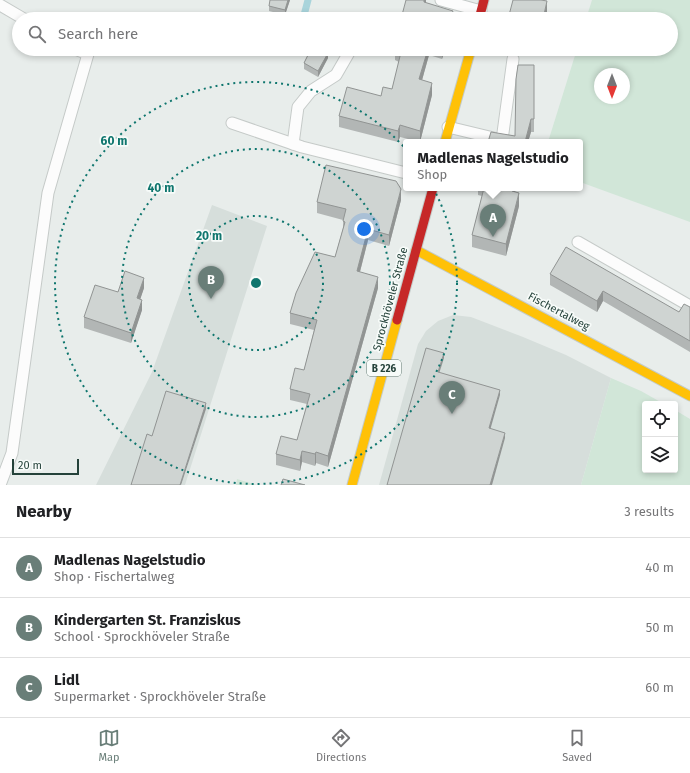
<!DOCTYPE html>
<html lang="en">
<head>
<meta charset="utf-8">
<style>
	body { margin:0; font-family:"Fira Sans",sans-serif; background:#f2f2f2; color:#202124 }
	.controls { position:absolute; right:12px; bottom:12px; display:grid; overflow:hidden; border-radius:4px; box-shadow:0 2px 6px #0003 }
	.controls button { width:36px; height:36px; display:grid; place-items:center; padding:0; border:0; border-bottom:1px solid #e0e0e0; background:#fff; color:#202124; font:20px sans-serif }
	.compass { position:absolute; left:594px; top:68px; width:36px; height:36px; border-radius:50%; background:#fff; box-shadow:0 2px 6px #0003; rotate:180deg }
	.scale { position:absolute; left:12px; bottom:10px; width:67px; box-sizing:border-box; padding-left:4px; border:2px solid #24423a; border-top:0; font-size:11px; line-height:14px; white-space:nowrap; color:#24423a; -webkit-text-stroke:3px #f7fbf9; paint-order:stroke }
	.you { position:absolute; left:364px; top:229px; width:14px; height:14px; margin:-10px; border:3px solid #fff; border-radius:50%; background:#1a73e8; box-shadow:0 0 0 6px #1a73e833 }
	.badge { display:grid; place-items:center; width:26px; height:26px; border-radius:50%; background:#697e78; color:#fff; font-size:13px; font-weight:700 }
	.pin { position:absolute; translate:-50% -33px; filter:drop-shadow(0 1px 2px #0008) }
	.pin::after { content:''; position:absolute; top:21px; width:14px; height:12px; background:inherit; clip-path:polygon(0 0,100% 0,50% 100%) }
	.popup { position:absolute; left:403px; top:139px; width:180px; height:52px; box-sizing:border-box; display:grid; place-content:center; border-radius:4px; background:#fff; filter:drop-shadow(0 1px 3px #0005); font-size:13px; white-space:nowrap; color:#757577 }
	.popup b { font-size:15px; color:#202124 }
	.popup::after { content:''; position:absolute; left:50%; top:100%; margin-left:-8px; border:8px solid transparent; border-top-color:#fff }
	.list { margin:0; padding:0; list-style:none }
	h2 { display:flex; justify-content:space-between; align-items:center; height:52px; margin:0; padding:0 16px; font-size:17px }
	h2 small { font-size:13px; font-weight:400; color:#757577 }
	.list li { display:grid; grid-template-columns:26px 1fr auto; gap:12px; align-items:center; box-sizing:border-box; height:60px; padding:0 16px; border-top:1px solid #e0e0e0 }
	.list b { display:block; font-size:15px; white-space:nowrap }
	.list p { margin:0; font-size:13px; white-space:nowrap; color:#757577 }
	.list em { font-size:13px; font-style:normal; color:#757577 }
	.icon { flex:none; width:22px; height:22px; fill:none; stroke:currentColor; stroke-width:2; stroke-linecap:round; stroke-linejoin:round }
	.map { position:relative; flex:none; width:690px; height:485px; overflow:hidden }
	.search { position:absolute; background:#fff; box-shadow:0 2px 6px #0003; left:12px; right:12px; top:12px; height:44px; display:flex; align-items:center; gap:10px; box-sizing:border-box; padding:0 14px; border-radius:22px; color:#757577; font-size:15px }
	.sheet { height:232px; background:#fff }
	nav { display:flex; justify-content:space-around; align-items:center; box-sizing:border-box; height:56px; border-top:1px solid #e0e0e0; background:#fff; font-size:11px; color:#757577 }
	nav a { display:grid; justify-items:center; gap:2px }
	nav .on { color:#697e78 }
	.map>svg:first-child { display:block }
	.built { fill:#d6dedb }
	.green { fill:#d1e6d8; fill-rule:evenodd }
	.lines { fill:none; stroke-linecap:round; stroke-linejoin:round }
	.stream { stroke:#a9d4db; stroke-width:7 }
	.lane-casing { stroke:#c5cac8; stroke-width:13 }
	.slow-casing { stroke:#c3cbc8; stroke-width:11 }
	.jam-casing { stroke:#c3cbc8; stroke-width:11 }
	.lane { stroke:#fcfcfc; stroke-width:11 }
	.slow { stroke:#ffc107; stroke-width:9 }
	.jam { stroke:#c62828; stroke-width:9 }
	.wall { fill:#b2b6b5 }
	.shaded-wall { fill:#919493 }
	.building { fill:#cfd4d2; stroke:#919493 }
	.ring { fill:none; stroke:#0f766e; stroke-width:2; stroke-dasharray:2 4 }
	.labels { text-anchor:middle; stroke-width:3.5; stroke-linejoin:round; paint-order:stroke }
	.shield { fill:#f7fbf9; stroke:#637a73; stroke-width:1 }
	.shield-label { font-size:10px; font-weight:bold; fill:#24423a }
	.street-label { font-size:11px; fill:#24423a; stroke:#f7fbf9 }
	.centre { fill:#0f766e; stroke:#f7fbf9; stroke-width:2 }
	.ring-label { font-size:12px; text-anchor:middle; font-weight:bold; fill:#0f766e; stroke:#f7fbf9; stroke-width:3.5; stroke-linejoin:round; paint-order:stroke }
</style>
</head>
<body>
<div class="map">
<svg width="690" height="485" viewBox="0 0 690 485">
	<rect width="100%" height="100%" fill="#e8edeb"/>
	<!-- built -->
	<g class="built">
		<polygon points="212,205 267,226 185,485 96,485 152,372"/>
		<polygon points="453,315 471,317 523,337 566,355 611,378 581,485 379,485 418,344 426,331 438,321"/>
	</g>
	<!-- green -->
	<g class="green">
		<path d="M592 0H690V222L580 182V142H548L577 49H671V19H586ZM600 74H624V98H600Z"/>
		<polygon points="611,378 641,391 664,404 645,404 645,470 675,470 675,410 690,419 690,485 581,485"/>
		<polygon points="237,479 257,485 236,485"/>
	</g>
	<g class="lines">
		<!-- stream -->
		<polyline class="stream" points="303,19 308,0"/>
		<!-- lane casing -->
		<g class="lane-casing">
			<g id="lane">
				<polyline points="441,0 481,11"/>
				<polyline points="0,5 24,19"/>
				<polyline points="232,123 302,147 406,173"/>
				<polyline points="448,127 502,140 513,59"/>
				<polyline points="293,144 298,107 311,91 336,75 351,49"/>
				<polyline points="578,242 690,306"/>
				<polyline points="0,485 12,453 48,193 88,54 75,49"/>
			</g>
		</g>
		<!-- slow casing -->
		<g class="slow-casing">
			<g id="slow">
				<polyline points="445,142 471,49"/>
				<polyline points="416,250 690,396"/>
				<polyline points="352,485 397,320"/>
			</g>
		</g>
		<!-- jam casing -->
		<g class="jam-casing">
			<g id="jam">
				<polyline points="479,19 484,0"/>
				<polyline points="397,320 433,188"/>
			</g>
		</g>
		<!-- lane -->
		<use href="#lane" class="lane"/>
		<!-- slow -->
		<use href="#slow" class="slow"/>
		<!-- jam -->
		<use href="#jam" class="jam"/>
	</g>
	<!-- wall -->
	<g class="wall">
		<polygon points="290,0 285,15 269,11 269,6"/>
		<polygon points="310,49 329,49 327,53 328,58 318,77 304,69 304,63 311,49"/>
		<polygon points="395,49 445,49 442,59 429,55 422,80 432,95 420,142 400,137 398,142 339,127 339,116 381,96 392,89 399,62 395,60"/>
		<polygon points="534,65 534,132 531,132 528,142 488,142 515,136"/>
		<polygon points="478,188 516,188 515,192 519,206 506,256 472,247 472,235 482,196 478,195"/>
		<polygon points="401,200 389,246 368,240 360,272 378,288 328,467 316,463 315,466 302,462 300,471 276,465 276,454 297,440 307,404 290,400 290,389 304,370 314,330 290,324 290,313 335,257 343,228 343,220 317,213 317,202"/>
		<polygon points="550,274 679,312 690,307 690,352 603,301 597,312 550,285"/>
		<polygon points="144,288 140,299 142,310 131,343 84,328 84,317 118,292"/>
	</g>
	<!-- shaded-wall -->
	<g class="shaded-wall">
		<polygon points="288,0 290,0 285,15 285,10"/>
		<polygon points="424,0 426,0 426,4 424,2"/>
		<polygon points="547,1 547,16 546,19 543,19"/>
		<polygon points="453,11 453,19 450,19"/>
		<polygon points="326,49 329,49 325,57 325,51"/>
		<polygon points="428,49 429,49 429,55 419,91 419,79"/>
		<polygon points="442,49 445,49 442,59"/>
		<polygon points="328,53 328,58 318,77 318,71"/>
		<polygon points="432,83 432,95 420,142 420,131"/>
		<polygon points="531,119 531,132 528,142 525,142"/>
		<polygon points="400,125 400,137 398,142 398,131"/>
		<polygon points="513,188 516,188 512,204 512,191"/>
		<polygon points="401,189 401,200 389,246 389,235"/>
		<polygon points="519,193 519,206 506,256 506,244"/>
		<polygon points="368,229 368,240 357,283 357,271"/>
		<polygon points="378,277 378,288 328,467 328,456"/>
		<polygon points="144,278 144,288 137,309 137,298"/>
		<polygon points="603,291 603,301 597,312 597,301"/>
		<polygon points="142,300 142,310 131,343 131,333"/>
		<polygon points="444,353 444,358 438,377 438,372"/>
		<polygon points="500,390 500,395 489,434 489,428"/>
		<polygon points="206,403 206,409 181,485 180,485"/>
		<polygon points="505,433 505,438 492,485 490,485"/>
		<polygon points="302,451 302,462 300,471 300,460"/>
		<polygon points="316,452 316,463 315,466 315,454"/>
	</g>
	<!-- building -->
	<g class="building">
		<polygon points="270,0 288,0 285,10 269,6"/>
		<polygon points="406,0 424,0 424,2 453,11 450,19 393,19 395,13 402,15"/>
		<polygon points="513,0 541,0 547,1 543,19 508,19"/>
		<polygon points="321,15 329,19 319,19"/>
		<polygon points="311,49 320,49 328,53 318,71 304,63"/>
		<polygon points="320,49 326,49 325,51"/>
		<polygon points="397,49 428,49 419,79 432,83 420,131 400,125 398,131 339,116 347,87 381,96 383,87 392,89 401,52"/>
		<polygon points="518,65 534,65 534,119 531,119 525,142 488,142 491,132 515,136 516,79"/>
		<polygon points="326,165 396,181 401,189 389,235 368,229 357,271 378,277 328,456 316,452 315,454 302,451 300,460 276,454 281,436 297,440 310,394 290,389 295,368 304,370 317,320 290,313 296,293 315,252 335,257 345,222 343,221 346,209 317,202"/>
		<polygon points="484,188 513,188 512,191 519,193 506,244 472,235"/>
		<polygon points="566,247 679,312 684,304 690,307 690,341 603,291 597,301 550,274"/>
		<polygon points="125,271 144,278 137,298 142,300 131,333 84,317 95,285 118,292"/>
		<polygon points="426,348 444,353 438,372 500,390 489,428 505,433 490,485 387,485"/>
		<polygon points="166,391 206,403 180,485 131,485 147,434 152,436"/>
		<polygon points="283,479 305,485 281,485"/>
	</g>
	<!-- distance rings -->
	<g class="ring">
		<circle cx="256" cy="283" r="67"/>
		<circle cx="256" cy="283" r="134"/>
		<circle cx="256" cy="283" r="201"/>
	</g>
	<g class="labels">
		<!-- shield labels -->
		<rect class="shield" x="367" y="360" width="34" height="16" rx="3"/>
		<g class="shield-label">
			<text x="384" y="372">B 226</text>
		</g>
		<!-- street labels -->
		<g class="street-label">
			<text transform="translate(390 299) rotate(-75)" y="4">Sprockhöveler Straße</text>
			<text transform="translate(559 311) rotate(28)" y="4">Fischertalweg</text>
		</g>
	</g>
	<circle cx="256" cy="283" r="6" class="centre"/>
	<g class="ring-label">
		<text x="114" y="145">60 m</text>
		<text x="161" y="192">40 m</text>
		<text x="209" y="240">20 m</text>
	</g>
</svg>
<div class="controls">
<button><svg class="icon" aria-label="locate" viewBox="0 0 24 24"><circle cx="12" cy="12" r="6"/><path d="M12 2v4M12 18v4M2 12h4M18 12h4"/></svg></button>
<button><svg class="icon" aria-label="layers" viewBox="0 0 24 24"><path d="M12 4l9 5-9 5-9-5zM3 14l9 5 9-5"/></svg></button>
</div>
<svg class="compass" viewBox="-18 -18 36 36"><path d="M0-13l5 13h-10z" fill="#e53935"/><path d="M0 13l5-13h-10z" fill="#757577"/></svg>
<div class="scale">20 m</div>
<div class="you"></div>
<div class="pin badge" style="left:493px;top:237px">A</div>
<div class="popup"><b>Madlenas Nagelstudio</b>Shop</div>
<div class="pin badge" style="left:211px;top:299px">B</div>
<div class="pin badge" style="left:452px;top:414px">C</div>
<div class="search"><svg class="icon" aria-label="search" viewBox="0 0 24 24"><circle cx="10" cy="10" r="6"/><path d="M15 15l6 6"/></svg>Search here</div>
</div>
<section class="sheet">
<h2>Nearby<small>3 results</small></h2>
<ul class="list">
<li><span class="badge">A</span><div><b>Madlenas Nagelstudio</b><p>Shop · Fischertalweg</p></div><em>40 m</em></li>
<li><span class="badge">B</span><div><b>Kindergarten St. Franziskus</b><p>School · Sprockhöveler Straße</p></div><em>50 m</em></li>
<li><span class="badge">C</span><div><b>Lidl</b><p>Supermarket · Sprockhöveler Straße</p></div><em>60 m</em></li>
</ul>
</section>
<nav>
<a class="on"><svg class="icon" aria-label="map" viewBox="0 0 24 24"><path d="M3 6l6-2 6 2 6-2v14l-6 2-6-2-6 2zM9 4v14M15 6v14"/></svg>Map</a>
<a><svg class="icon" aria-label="directions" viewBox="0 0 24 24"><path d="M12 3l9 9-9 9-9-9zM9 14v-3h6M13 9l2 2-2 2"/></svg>Directions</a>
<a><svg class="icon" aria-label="saved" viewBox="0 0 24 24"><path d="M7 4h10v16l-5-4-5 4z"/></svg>Saved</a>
</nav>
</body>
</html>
